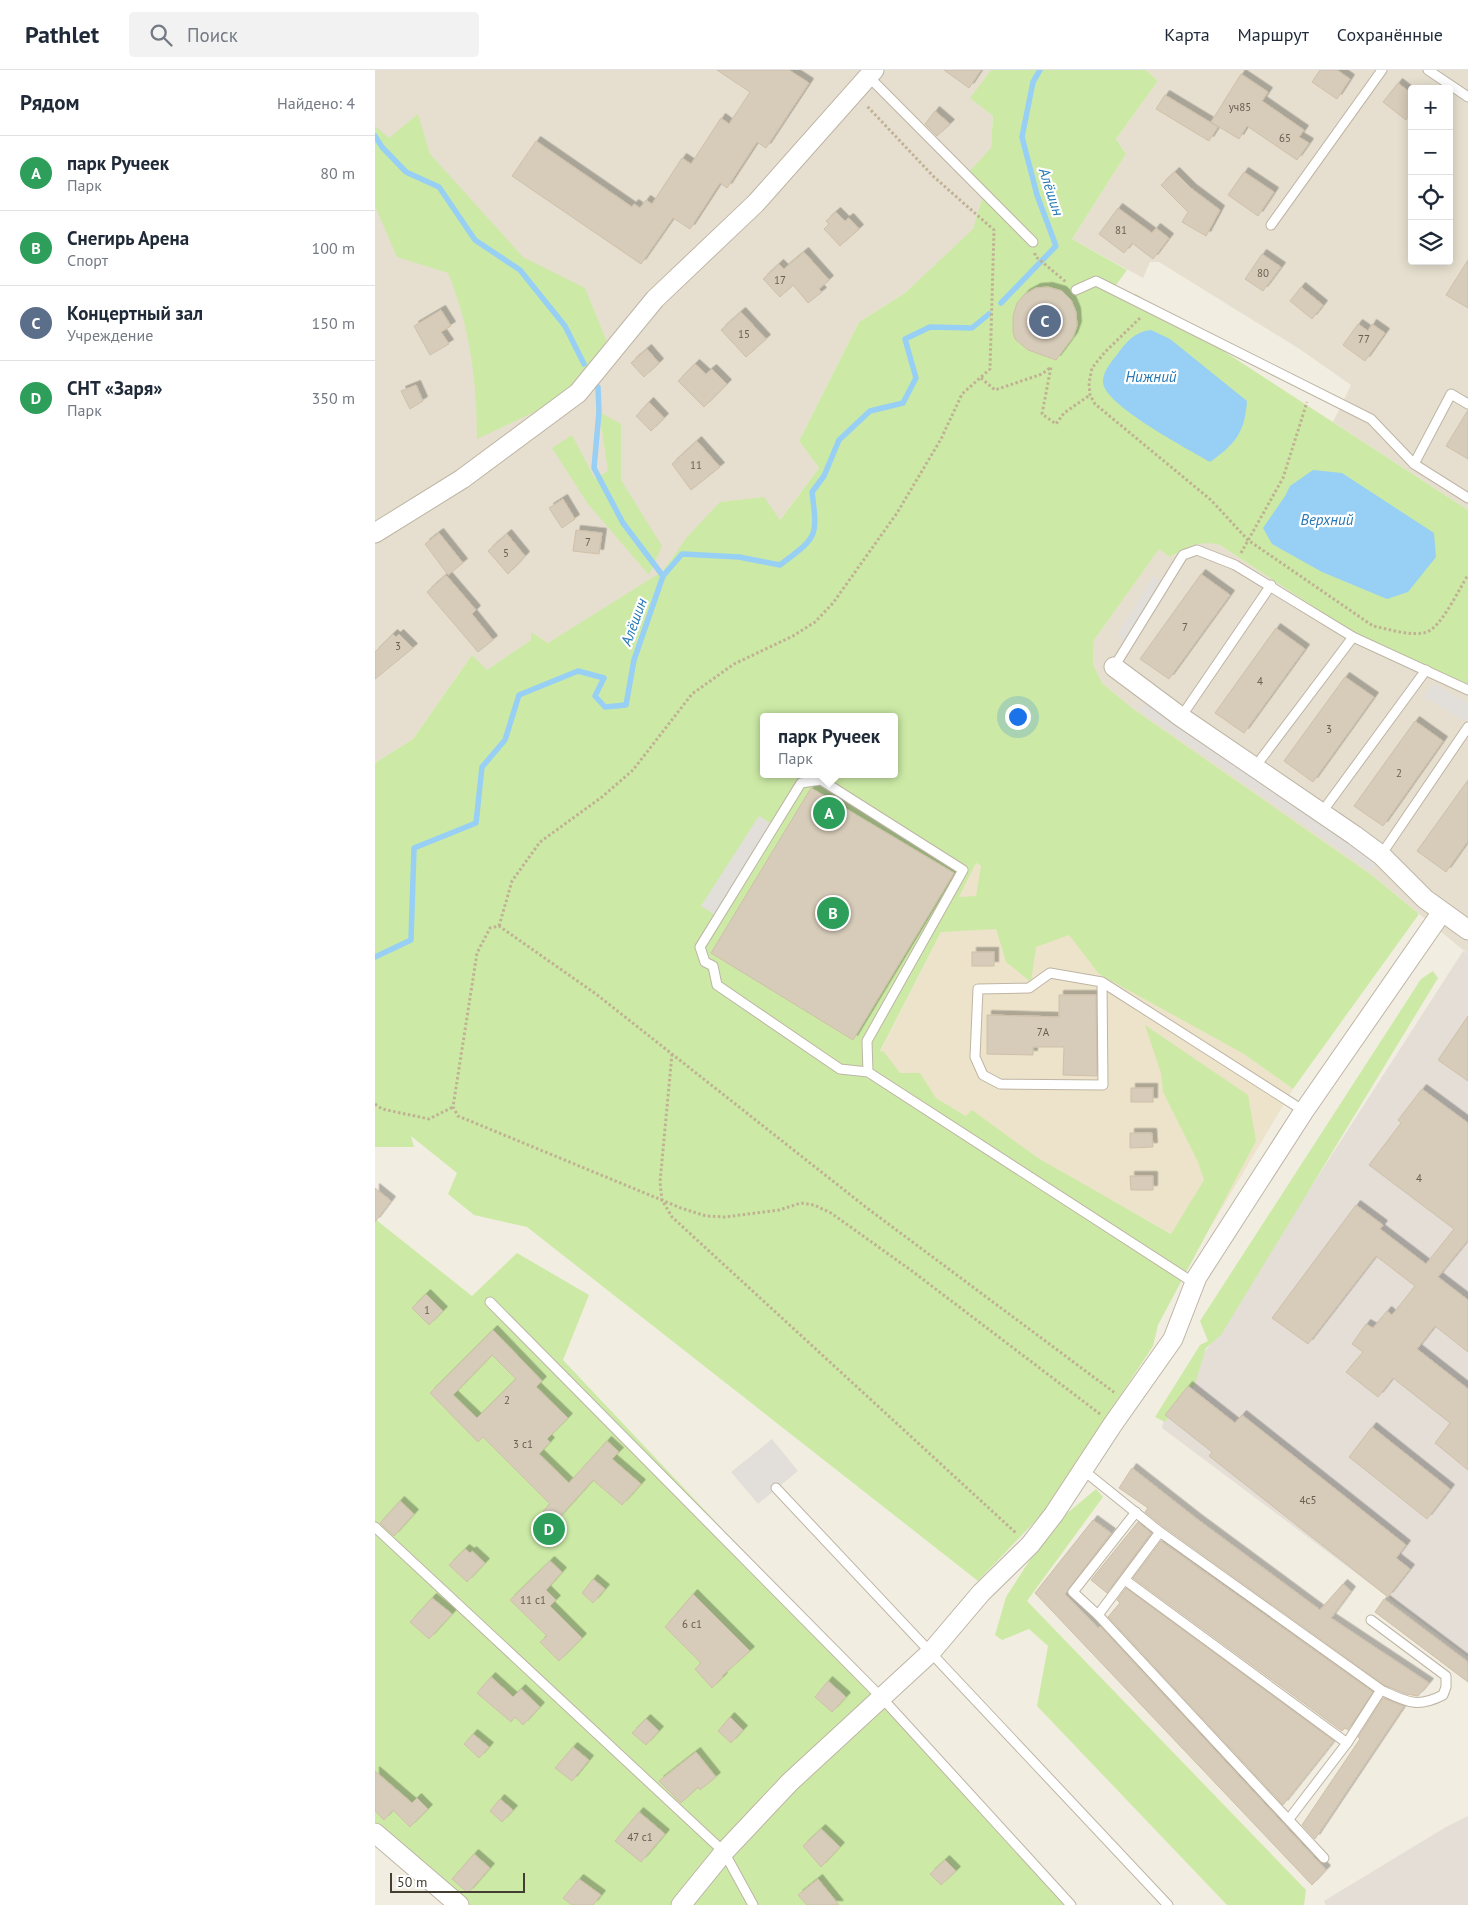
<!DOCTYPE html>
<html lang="ru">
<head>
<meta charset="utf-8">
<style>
	body { margin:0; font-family:"PT Sans",sans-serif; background:#f2f2f3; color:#1f2937 }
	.controls { position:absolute; right:15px; top:15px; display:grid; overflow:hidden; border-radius:5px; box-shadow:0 2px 12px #0003 }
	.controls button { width:45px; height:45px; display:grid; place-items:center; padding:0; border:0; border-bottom:1px solid #e0e1e3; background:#fff; color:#1f2937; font:25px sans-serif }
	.scale { position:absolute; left:15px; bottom:12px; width:135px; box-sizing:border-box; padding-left:5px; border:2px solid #443d32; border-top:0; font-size:14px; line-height:18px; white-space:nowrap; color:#443d32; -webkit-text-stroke:4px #fff; paint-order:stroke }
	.you { position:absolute; left:642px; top:646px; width:18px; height:18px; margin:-12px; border:4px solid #fff; border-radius:50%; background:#1a73e8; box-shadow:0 0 0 8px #1a73e833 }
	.badge { display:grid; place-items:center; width:32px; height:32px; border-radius:50%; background:#ea580c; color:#fff; font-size:16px; font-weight:700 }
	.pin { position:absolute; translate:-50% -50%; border:2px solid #fff; box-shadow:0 1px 5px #0006 }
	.popup { position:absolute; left:385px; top:643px; width:138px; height:65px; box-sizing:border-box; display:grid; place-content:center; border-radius:5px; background:#fff; filter:drop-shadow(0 1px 4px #0005); font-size:16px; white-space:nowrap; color:#747a83 }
	.popup b { font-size:19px; color:#1f2937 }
	.popup::after { content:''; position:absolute; left:50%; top:100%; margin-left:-10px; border:10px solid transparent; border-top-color:#fff }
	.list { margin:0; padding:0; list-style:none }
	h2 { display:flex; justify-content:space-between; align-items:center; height:65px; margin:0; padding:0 20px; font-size:21px }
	h2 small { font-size:16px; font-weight:400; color:#747a83 }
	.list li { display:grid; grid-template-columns:32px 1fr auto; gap:15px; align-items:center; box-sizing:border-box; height:75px; padding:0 20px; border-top:1px solid #e0e1e3 }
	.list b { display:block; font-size:19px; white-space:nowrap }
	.list p { margin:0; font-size:16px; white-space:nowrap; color:#747a83 }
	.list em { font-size:16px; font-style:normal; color:#747a83 }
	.icon { flex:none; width:28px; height:28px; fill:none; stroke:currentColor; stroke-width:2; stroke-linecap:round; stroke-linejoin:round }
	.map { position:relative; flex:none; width:1093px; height:1835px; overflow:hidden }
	header { display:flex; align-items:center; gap:30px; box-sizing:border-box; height:70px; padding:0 25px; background:#fff; border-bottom:1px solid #e0e1e3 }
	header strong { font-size:24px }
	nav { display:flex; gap:28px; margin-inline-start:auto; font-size:18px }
	.search { width:350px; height:45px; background:#f2f2f3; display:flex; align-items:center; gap:12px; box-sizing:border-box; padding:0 18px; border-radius:5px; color:#747a83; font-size:19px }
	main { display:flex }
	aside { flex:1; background:#fff }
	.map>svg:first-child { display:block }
	.residential { fill:#e6dfcf; fill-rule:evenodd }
	.industrial { fill:#e4ded7 }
	.education { fill:#ede3ca }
	.green { fill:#cceaa6; fill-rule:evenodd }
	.parking { fill:#e2dfdb }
	.water { fill:#98cff4 }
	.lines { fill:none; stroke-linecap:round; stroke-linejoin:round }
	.stream { stroke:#98cff4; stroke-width:5.5 }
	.building { fill:#d7cbb9; stroke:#cfc0a9; fill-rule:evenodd; filter:url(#shadow) }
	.service-casing { stroke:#beb5a4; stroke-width:11 }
	.minor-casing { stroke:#beb5a4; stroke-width:21 }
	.path { stroke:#c1b194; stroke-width:3; stroke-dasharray:2.5 2.5; stroke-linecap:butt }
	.service { stroke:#fff; stroke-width:9 }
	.minor { stroke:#fff; stroke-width:19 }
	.labels { text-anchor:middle; stroke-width:4.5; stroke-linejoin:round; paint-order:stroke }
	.number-label { font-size:11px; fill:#696054 }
	.water-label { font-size:15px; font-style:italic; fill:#2578b5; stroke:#fff }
</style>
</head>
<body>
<header>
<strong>Pathlet</strong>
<div class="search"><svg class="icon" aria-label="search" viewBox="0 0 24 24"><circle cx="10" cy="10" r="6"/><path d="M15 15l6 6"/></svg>Поиск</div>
<nav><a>Карта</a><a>Маршрут</a><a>Сохранённые</a></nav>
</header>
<main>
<aside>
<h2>Рядом<small>Найдено: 4</small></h2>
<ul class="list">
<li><span class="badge" style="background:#2e9e5b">A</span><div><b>парк Ручеек</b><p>Парк</p></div><em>80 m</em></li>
<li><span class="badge" style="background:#2e9e5b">B</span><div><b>Снегирь Арена</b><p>Спорт</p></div><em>100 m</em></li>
<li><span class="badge" style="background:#5c6f8a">C</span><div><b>Концертный зал</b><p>Учреждение</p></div><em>150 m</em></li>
<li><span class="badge" style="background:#2e9e5b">D</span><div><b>СНТ «Заря»</b><p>Парк</p></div><em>350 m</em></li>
</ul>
</aside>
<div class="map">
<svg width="1093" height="1835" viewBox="0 0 1093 1835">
	<defs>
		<filter id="shadow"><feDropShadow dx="4.5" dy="-4.5" stdDeviation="0" flood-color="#0004"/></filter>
	</defs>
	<rect width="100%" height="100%" fill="#f2ede1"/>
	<!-- residential -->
	<g class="residential">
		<polygon points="0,0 616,0 596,28 618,46 615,100 598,160 530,223 484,252 424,371 444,398 404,451 173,573 162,566 112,601 97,585 38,669 0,693"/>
		<path d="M771 0H1093V440L958 352 976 315 923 278 784 192H775L768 208 697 169 751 84 741 69 783 11ZM1037 19H1074V191H1037Z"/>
		<polygon points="832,472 845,475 980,564 1093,615 1093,884 998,806 757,638 727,613 718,594 719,570 784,478 795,487 817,474"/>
	</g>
	<!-- industrial -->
	<g class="industrial">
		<polygon points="1088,881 1093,884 1093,1587 787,1358 790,1344"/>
		<polygon points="1093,1746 1093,1835 951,1835 949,1831 1071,1757"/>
	</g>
	<!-- education -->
	<polygon class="education" points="601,793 632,813 918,1019 823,1178 722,1123 500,992"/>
	<!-- green -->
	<g class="green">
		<path d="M616 0H771L783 11 741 69 751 84 697 169 752 200 735 223 761 224 1093 440V615L980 564 845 475C824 470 813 476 795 487L784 479 719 570 718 594 727 613 757 638 998 806 1044 844 918 1019 869 984 724 904 694 865 661 877 656 912 631 892 621 859 566 862 505 981 509 982 525 1003H545L561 1028 591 1046 597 1040 663 1088 796 1164 829 1110 823 1092 788 1022 786 1003 770 955 873 1025 881 1071 783 1255 778 1276 668 1443 603 1511 152 1157 99 1145 73 1124 82 1103 36 1066 39 1077H0V693L38 669 97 585 112 600 156 570V562L173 573 288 501 312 467 345 432 389 427 405 450 444 398 424 371 484 252 530 223 598 159 609 121 591 105 616 78 618 46 595 28ZM389 647H519V704H389ZM601 793 606 796 601 826 584 827Z"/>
		<path d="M43 44 55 84 148 187 210 218 232 272 193 319 166 339 102 369C102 312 95 256 73 203L22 187 0 136V56L14 68Z"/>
		<polygon points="224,342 246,354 246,410 287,476 274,505 213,434 177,378 197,365 220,409 233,401"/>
		<polygon points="1058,901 1063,908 846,1265 831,1278 820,1314 790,1352 780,1347 825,1275 833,1271 825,1251 1046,909"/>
		<polygon points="0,1149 97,1226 142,1183 214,1225 188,1290 507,1628 696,1835 80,1835 0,1769"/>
		<polygon points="721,1419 728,1427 652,1531 931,1820 929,1835 852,1835 662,1636 673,1576 654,1559 627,1570 620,1565 631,1527 677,1456"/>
	</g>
	<!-- parking -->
	<g class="parking">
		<polygon points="779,506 788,512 751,571 742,565"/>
		<polygon points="1058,613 1093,634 1093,645 1089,651 1049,627"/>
		<polygon points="771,630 1004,790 996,801 764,640"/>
		<polygon points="384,746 400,756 342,846 326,836"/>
		<polygon points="397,1369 423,1401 383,1434 356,1402"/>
	</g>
	<!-- water -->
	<g class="water">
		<path d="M776 260 795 269 872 331C870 363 860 374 835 392 813 379 731 336 728 313 727 304 735 293 741 286 751 272 759 262 776 260Z"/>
		<polygon points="938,400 967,403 1059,463 1061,487 1033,522 1012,529 947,502 897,474 888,458 910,426 915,416"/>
	</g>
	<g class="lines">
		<!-- stream -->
		<g class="stream">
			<polyline points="0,66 7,77 31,102 64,117 100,170 145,200 190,256 209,294"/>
			<polyline points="626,233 681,176 662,125 647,67 658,12 665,0"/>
			<polyline points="223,317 224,342 219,398 248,453 288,506"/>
			<path d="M0 887 36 870 39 778 101 753 107 697 130 670 144 625 203 601 229 608 220 626 230 637 251 635 259 590 288 506 307 484 364 487 405 495C442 467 443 468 437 422L449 406 464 370 495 341 528 333 541 308 530 269 555 257 597 258 614 244"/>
		</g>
	</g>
	<!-- building -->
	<g class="building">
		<polygon points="342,0 414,0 434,13 391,78 382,72 352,118 345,113 315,159 298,148 266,194 137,106 161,71 257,137 259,134 265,138 271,130 277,134 307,88 316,94 346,48 354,54 375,22"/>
		<polygon points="569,0 606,0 594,18"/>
		<polygon points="945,0 962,0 975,9 962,29 937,12"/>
		<polygon points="866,4 893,22 887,31 929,60 924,67 934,73 922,90 872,56 864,69 836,52"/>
		<polygon points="1023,13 1037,24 1037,42 1031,50 1008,32"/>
		<polygon points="790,25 843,57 834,71 781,39"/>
		<polygon points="560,41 575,54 562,66 550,54"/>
		<polygon points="800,102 817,119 845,140 831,166 807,152 813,142 786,115"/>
		<polygon points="869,102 899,122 883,146 853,125"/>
		<polygon points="743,138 777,163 781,158 794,168 778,189 757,173 749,183 724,164"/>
		<polygon points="461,142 470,151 474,148 484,159 465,176 449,159 454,154 451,151"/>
		<polygon points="429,182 454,210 444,219 447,222 433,233 418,215 405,227 388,209 404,194 409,199"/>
		<polygon points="887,184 906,197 888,221 870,209"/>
		<polygon points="1093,190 1093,238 1071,225"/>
		<polygon points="673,217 687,221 696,230 701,242 702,256 698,267 681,290 653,280 640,269 638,262 638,246 642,233 650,224 661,218"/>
		<polygon points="926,217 948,235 937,249 915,231"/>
		<polygon points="66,240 76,256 66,262 74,274 55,285 39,256"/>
		<polygon points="366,242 391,269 371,287 346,260"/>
		<polygon points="983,254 993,261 997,254 1010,263 990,291 968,275"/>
		<polygon points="272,279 284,293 269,307 256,293"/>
		<polygon points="320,294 331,304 337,299 352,314 329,337 303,311"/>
		<polygon points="41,315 48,331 35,339 26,321"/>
		<polygon points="274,332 289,348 276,361 261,346"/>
		<polygon points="1093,340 1093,389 1071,376"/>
		<polygon points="322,371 345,397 316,420 297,394"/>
		<polygon points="188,429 200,449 187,458 174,438"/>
		<polygon points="201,460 227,463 224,484 198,481"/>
		<polygon points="64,463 88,493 73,505 50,474"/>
		<polygon points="132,464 150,486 133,504 113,481"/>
		<polygon points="826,504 855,525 794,609 765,589"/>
		<polygon points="71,505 101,540 97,544 118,570 103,582 52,522"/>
		<polygon points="901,558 930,579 869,663 840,643"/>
		<polygon points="18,564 21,567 24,564 38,578 0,609 0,582"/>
		<polygon points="970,607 999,627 938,712 909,691"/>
		<polygon points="1040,651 1068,671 1008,756 979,736"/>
		<polygon points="1093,710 1093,771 1071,802 1042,781"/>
		<polygon points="436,718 579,803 478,970 336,883"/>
		<rect x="597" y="882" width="22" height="14"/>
		<polygon points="684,925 721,925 722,1006 688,1005 689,977 658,977 658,985 612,984 612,945 684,947"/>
		<polygon points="1093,946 1093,1011 1063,990"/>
		<rect x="756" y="1018" width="22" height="14"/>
		<polygon points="1047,1019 1093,1053 1093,1170 1063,1207 1093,1230 1093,1282 1060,1256 1042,1279 1093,1319 1093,1400 1060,1373 1075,1353 1018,1308 1003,1327 971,1302 988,1282 977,1274 991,1254 998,1258 1012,1241 1017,1245 1040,1216 1001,1186 933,1274 897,1248 981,1135 1008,1155 1005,1159 1051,1194 1079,1159 994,1095 1026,1053 1023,1050"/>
		<polygon points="755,1063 777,1063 778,1077 755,1078"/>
		<polygon points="755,1106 778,1106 778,1120 756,1120"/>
		<polygon points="0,1118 16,1131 0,1152"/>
		<polygon points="51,1224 68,1241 54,1255 37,1238"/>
		<path d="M118 1260 167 1311 161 1317 193 1348 172 1369 175 1372 164 1384 194 1413 232 1371 244 1382 237 1389 266 1414 247 1435 218 1410 180 1452 168 1441 175 1434 108 1367 103 1372 55 1323ZM117 1285 141 1309 102 1348 78 1325Z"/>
		<polygon points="813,1316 860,1353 867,1345 1031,1475 1021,1488 1035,1499 1013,1527 834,1386 837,1382 790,1345"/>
		<polygon points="997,1357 1075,1419 1052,1449 974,1387"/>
		<polygon points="757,1398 822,1449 945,1540 968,1514 976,1521 956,1548 1054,1613 1043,1626 1031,1624 1009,1615 789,1457 770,1442 773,1438 744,1418"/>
		<polygon points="25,1431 39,1444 19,1466 5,1453"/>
		<polygon points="718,1450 736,1463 690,1524 723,1558 725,1556 951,1800 937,1815 660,1523"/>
		<polygon points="763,1452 776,1463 732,1523 716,1510"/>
		<polygon points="786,1471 998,1622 973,1660 970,1658 967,1661 758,1508"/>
		<polygon points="90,1479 95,1483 97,1481 110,1493 92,1512 74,1495"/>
		<polygon points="175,1491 187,1502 171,1520 181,1530 175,1536 207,1568 184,1591 165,1572 172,1566 135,1530"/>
		<polygon points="218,1509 230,1519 218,1533 207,1523"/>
		<polygon points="751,1518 959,1671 908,1735 733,1547 745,1533 742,1530"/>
		<polygon points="318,1524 375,1581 347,1606 348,1607 337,1618 320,1599 326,1593 290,1557"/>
		<polygon points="57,1528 77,1544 54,1569 35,1552"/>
		<polygon points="1009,1529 1093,1592 1093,1612 1000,1542"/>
		<polygon points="116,1607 138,1627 146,1619 165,1637 148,1655 140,1647 136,1652 102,1623"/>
		<polygon points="453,1611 471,1627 457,1642 440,1627"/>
		<polygon points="1008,1628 1029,1636 940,1769 927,1755 985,1669 983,1667"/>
		<polygon points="355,1647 368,1660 356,1673 343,1661"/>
		<polygon points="271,1649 284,1661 271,1675 257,1663"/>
		<polygon points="98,1664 114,1677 104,1688 89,1674"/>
		<polygon points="198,1677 214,1690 197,1711 180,1698"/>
		<polygon points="321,1682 341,1707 325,1720 323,1717 306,1733 284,1711"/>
		<polygon points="0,1701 37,1733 42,1728 53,1739 35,1757 18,1740 9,1750 0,1741"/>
		<polygon points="125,1729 138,1740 127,1752 115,1741"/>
		<polygon points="264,1742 290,1764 266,1792 240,1771"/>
		<polygon points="446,1759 465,1777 446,1797 428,1776"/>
		<polygon points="99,1784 115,1798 93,1823 77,1809"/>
		<polygon points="570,1790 581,1801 566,1815 555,1804"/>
		<polygon points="204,1809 226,1825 218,1835 197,1835 188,1828"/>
		<polygon points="443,1809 464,1835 432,1835 423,1825"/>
	</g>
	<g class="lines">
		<!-- service casing -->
		<g class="service-casing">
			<g id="service">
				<polyline points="1053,0 1093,27"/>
				<polyline points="492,5 658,172"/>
				<polyline points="896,155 1007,0"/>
				<polyline points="701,220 721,211 996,349 1039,394"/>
				<polyline points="1093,334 1076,324 1039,394 1093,428"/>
				<polyline points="739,597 808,485 822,480 860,495 978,567 1093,620"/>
				<polyline points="806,647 896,515"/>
				<polyline points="880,697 978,567"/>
				<polyline points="947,742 1051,600"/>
				<polyline points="1006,785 1093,657"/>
				<polyline points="727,912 728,1015 625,1014 608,1005 600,987 603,919 654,918 675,903 727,912 929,1041"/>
				<polyline points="493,1002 492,971 588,800 446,710 426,713 325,877 330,892 338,896 342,915 465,999 493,1002 819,1213"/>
				<polyline points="115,1232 507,1628 696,1835"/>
				<path d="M708 1400 785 1462 1006 1620C1031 1631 1041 1639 1068 1625L1071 1617V1606L996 1550"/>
				<polyline points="401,1418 793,1835"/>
				<polyline points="761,1442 698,1522 723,1545 949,1788"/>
				<polyline points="0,1457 349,1782 378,1835"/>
				<polyline points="750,1510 972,1673"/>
				<polyline points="723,1545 785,1462"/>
				<polyline points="914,1749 972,1673 1006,1620"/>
			</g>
		</g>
		<!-- minor casing -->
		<g class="minor-casing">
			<g id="minor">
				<polyline points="0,463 87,409 203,323 280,229 381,133 499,0"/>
				<polyline points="739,597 806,647 979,765 1006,785 1050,829 1093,860"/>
				<polyline points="0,1763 84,1835"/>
				<polyline points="306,1835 349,1782 415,1712 556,1582 606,1523 655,1475 679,1444 738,1354 798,1269 822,1207 929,1041 1067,842"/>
			</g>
		</g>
		<!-- path -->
		<g class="path">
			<polyline points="660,183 660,186 691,212"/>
			<path d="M765 248 730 282 717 298 714 313 715 325 720 334 836 430 873 470 998 556C1013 559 1038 567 1052 562 1067 556 1084 519 1093 505"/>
			<polyline points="606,308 620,320 667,304 676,297 667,344 681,354 689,343 715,325"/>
			<polyline points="866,483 908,408 932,332"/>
			<polyline points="124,856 137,811 165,772 227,727 258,700 317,624 359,594 418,566 440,552 458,533 522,443 566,369 587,324 615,299 619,160 559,107 492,36"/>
			<polyline points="297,984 285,1112 287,1130 297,1147 641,1463"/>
			<polyline points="0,1034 7,1039 54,1049 78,1037"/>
			<polyline points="725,1344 537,1201 456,1143 439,1135 426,1133 404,1140 350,1147 331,1146 306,1138 83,1046 78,1037 102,883 115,858 124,856 221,924 492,1138 740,1323"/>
		</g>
		<!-- service -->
		<use href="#service" class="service"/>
		<!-- minor -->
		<use href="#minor" class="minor"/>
	</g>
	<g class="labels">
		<!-- number labels -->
		<g class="number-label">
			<text x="865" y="41">уч85</text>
			<text x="910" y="72">65</text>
			<text x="746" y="164">81</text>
			<text x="888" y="207">80</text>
			<text x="405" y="214">17</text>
			<text x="369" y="268">15</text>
			<text x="989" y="273">77</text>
			<text x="321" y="399">11</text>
			<text x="213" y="476">7</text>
			<text x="131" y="487">5</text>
			<text x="810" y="561">7</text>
			<text x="23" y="580">3</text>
			<text x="885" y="615">4</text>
			<text x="954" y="663">3</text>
			<text x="1024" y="707">2</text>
			<text x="668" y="966">7А</text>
			<text x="1044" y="1112">4</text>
			<text x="52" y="1244">1</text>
			<text x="132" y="1334">2</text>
			<text x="148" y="1378">3 с1</text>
			<text x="933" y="1434">4с5</text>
			<text x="158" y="1534">11 с1</text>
			<text x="317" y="1558">6 с1</text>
			<text x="265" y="1771">47 с1</text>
		</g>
		<!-- water labels -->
		<g class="water-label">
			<text transform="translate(676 122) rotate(72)" y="5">Алёшин</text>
			<text x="776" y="312">Нижний</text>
			<text x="952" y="455">Верхний</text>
			<text transform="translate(259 552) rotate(-70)" y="5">Алёшин</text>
		</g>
	</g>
</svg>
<div class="controls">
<button>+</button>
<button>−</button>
<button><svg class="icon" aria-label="locate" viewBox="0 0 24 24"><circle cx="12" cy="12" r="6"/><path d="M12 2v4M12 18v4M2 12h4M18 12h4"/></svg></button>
<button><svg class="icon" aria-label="layers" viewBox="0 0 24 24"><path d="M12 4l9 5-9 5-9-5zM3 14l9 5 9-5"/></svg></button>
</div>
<div class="scale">50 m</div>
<div class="you"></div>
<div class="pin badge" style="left:454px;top:743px;background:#2e9e5b">A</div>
<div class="popup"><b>парк Ручеек</b>Парк</div>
<div class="pin badge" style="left:458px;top:843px;background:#2e9e5b">B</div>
<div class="pin badge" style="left:670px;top:251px;background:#5c6f8a">C</div>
<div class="pin badge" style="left:174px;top:1459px;background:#2e9e5b">D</div>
</div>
</main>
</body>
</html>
